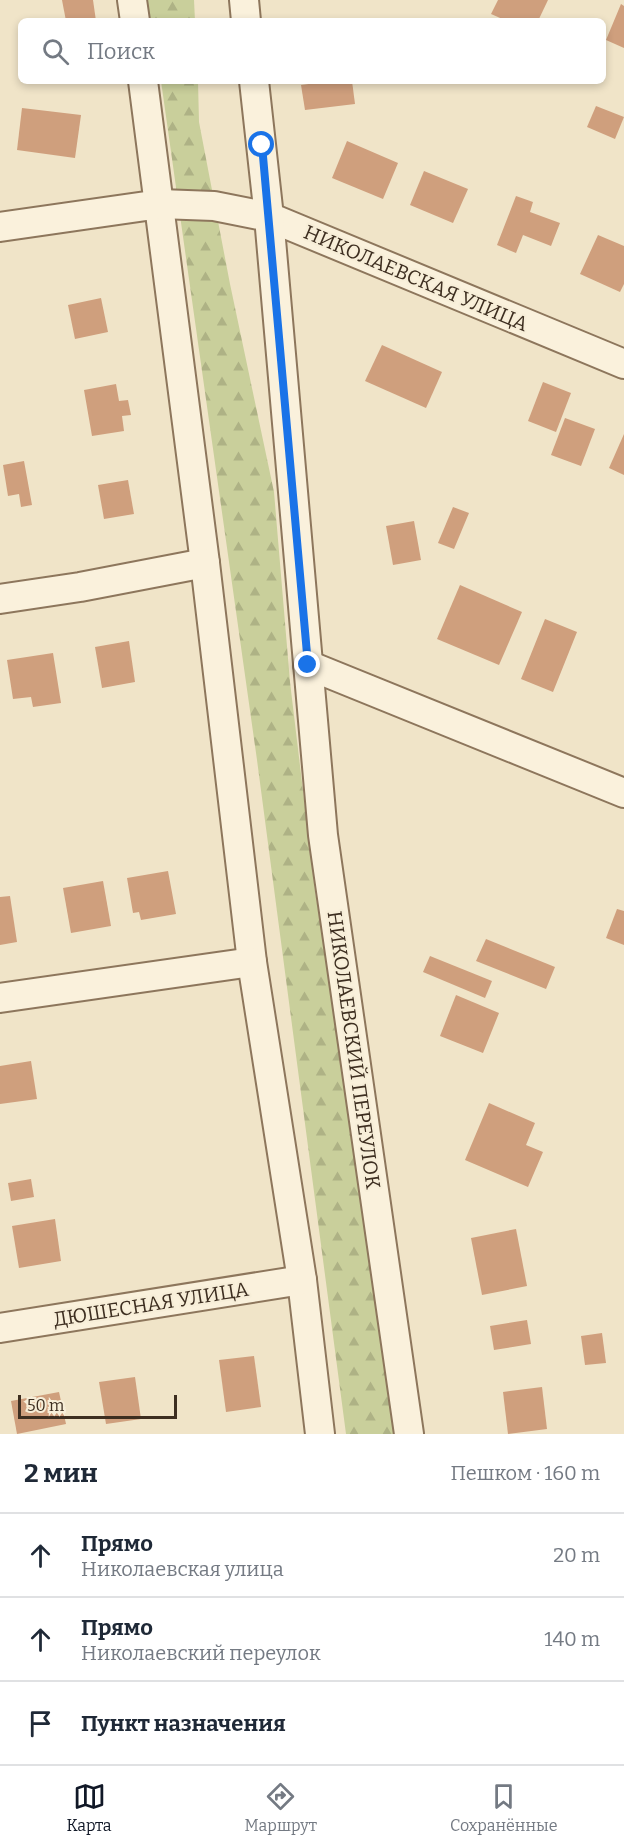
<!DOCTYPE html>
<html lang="ru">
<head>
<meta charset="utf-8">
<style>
	body { margin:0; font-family:Bitter,serif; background:#f6f6f7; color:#1f2937 }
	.scale { position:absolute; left:18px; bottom:15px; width:159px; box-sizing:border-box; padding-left:6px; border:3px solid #3d2e20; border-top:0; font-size:16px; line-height:21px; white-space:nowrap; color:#3d2e20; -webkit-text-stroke:4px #f7eed8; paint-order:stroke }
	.stop { position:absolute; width:18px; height:18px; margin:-14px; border:4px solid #1a73e8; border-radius:50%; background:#fff }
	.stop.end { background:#1a73e8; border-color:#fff; box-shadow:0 2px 6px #0008 }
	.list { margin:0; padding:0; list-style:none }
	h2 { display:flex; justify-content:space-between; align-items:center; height:78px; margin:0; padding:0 24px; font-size:26px }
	h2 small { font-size:20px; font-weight:400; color:#747a83 }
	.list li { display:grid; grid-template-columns:39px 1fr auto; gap:18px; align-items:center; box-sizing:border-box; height:84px; padding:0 24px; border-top:2px solid #e0e1e3 }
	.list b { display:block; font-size:22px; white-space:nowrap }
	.list p { margin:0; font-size:20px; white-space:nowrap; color:#747a83 }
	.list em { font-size:20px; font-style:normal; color:#747a83 }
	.icon { flex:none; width:33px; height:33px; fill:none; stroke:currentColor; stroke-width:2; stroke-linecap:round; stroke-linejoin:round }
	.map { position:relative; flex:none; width:624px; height:1434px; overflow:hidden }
	.search { position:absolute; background:#fff; box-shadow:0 3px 9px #0003; left:18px; right:18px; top:18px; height:66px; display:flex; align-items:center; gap:15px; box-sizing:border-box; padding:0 21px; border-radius:9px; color:#747a83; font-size:22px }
	.sheet { height:330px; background:#fff }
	nav { display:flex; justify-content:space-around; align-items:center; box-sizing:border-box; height:84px; border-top:2px solid #e0e1e3; background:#fff; font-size:16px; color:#747a83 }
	nav a { display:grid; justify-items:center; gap:3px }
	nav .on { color:#111827 }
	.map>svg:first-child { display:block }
	.forest { fill:url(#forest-firs) }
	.building { fill:#cf9f7d }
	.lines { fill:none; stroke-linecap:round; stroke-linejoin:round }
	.minor-casing { stroke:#8d765c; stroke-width:32 }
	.minor { stroke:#faf1dc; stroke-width:28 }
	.route { stroke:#1a73e8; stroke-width:8 }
	.labels { text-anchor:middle; stroke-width:4.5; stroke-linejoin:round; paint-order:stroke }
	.street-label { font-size:20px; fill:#3d2e20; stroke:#f7eed8 }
</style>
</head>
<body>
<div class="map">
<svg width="624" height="1434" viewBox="0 0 624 1434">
	<defs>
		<pattern id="forest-firs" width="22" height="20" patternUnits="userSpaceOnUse" patternTransform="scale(1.5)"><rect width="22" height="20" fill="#c9cf9b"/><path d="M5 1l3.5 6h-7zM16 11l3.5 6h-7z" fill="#aeb285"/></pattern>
	</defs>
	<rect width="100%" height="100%" fill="#f0e4c8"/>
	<!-- forest -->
	<g class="forest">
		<polygon points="146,0 194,0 195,21 150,21"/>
		<polygon points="161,81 198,81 199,122 230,284 274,492 290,682 315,891 341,1053 394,1434 346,1434 257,760"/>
	</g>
	<!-- building -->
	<g class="building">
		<polygon points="62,0 93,0 96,21 66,21"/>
		<polygon points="498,0 548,0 538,21 507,21 491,14"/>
		<polygon points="621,4 624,6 624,48 606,40"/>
		<polygon points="331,81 352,81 355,104 305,110 301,85"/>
		<polygon points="596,106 624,117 615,139 587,127"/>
		<polygon points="22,108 81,115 75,158 17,150"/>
		<polygon points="347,141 398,163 383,199 332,178"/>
		<polygon points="424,171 468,189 453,223 410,205"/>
		<polygon points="516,196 533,202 530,212 560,223 551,246 523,235 516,253 497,245"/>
		<polygon points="598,235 624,246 624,284 620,292 580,274"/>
		<polygon points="101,298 108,332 75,339 68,305"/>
		<polygon points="382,345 442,372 426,408 365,381"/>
		<polygon points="543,382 571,393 556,432 528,421"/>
		<polygon points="116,384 119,401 128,400 131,415 122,416 124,431 92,436 84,390"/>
		<polygon points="565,418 595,429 581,466 551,455"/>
		<polygon points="624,434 624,475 609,468"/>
		<polygon points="24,461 32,505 21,507 19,494 8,496 3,465"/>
		<polygon points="128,480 134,514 104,519 98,485"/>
		<polygon points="453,507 469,513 454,549 438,543"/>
		<polygon points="414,521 421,560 393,565 386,526"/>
		<polygon points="460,585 522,612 499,665 437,639"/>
		<polygon points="545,619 577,632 553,692 521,679"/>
		<polygon points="129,641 135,682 102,688 95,647"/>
		<polygon points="53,653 61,703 33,707 31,697 13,699 7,660"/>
		<polygon points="168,871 176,914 141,920 139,912 133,913 127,878"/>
		<polygon points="103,881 111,926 71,933 63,888"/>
		<polygon points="10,896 17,942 0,945 0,897"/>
		<polygon points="617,909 624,911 624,945 606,938"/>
		<polygon points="486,939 555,967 546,989 476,961"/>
		<polygon points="430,956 492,981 485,998 423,972"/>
		<polygon points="456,995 499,1013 483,1053 440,1036"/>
		<polygon points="31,1061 37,1099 0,1104 0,1066"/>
		<polygon points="489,1103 535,1123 526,1145 543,1152 528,1187 465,1160"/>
		<polygon points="31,1179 34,1197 11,1201 8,1183"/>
		<polygon points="55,1219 61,1261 19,1268 12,1226"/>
		<polygon points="516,1229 527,1286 482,1295 471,1238"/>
		<polygon points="527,1320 531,1344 494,1350 490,1326"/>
		<polygon points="602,1333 606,1363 585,1365 581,1336"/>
		<polygon points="254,1356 261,1407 226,1412 219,1360"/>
		<polygon points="135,1377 141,1419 106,1424 99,1382"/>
		<polygon points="542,1387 547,1429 508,1434 503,1392"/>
		<polygon points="59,1392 66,1424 17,1434 11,1401"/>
	</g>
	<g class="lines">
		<!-- minor casing -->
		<g class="minor-casing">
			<g id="minor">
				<polyline points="132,0 135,21"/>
				<polyline points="244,0 246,21"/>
				<polyline points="143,81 205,563 252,962 302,1280 320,1434"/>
				<polyline points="254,81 269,217 624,364"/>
				<polyline points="0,227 160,204 214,206 269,217 323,835 409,1434"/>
				<polyline points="0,599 80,587 205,563"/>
				<polyline points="308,665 624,793"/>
				<polyline points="0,998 252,962"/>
				<polyline points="0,1328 302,1280"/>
			</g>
		</g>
		<!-- minor -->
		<use href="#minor" class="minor"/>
	</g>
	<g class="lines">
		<!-- route -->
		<polyline class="route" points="262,145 308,665"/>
	</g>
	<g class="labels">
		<!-- street labels -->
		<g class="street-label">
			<text transform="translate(416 278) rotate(23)" y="7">НИКОЛАЕВСКАЯ УЛИЦА</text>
			<text transform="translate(354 1050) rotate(82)" y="7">НИКОЛАЕВСКИЙ ПЕРЕУЛОК</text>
			<text transform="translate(151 1304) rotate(-9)" y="7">ДЮШЕСНАЯ УЛИЦА</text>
		</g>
	</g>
</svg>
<div class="scale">50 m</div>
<div class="stop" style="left:262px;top:145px"></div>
<div class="stop end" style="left:308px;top:665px"></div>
<div class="search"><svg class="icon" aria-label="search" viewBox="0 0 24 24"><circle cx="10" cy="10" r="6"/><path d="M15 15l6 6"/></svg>Поиск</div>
</div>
<section class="sheet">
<h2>2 мин<small>Пешком · 160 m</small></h2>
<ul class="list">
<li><svg class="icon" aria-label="ahead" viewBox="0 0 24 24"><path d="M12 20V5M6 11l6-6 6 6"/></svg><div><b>Прямо</b><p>Николаевская улица</p></div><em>20 m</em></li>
<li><svg class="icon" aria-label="ahead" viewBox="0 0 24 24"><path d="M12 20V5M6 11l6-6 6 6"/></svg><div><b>Прямо</b><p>Николаевский переулок</p></div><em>140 m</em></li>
<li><svg class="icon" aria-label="arrive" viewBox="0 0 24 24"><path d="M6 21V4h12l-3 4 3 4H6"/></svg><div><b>Пункт назначения</b></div></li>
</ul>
</section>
<nav>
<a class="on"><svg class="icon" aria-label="map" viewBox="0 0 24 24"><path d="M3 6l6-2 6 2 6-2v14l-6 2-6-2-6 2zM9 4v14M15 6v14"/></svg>Карта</a>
<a><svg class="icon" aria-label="directions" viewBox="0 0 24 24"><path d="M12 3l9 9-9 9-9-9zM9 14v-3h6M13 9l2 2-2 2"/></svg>Маршрут</a>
<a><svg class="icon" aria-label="saved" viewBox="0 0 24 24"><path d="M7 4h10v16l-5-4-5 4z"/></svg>Сохранённые</a>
</nav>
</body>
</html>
